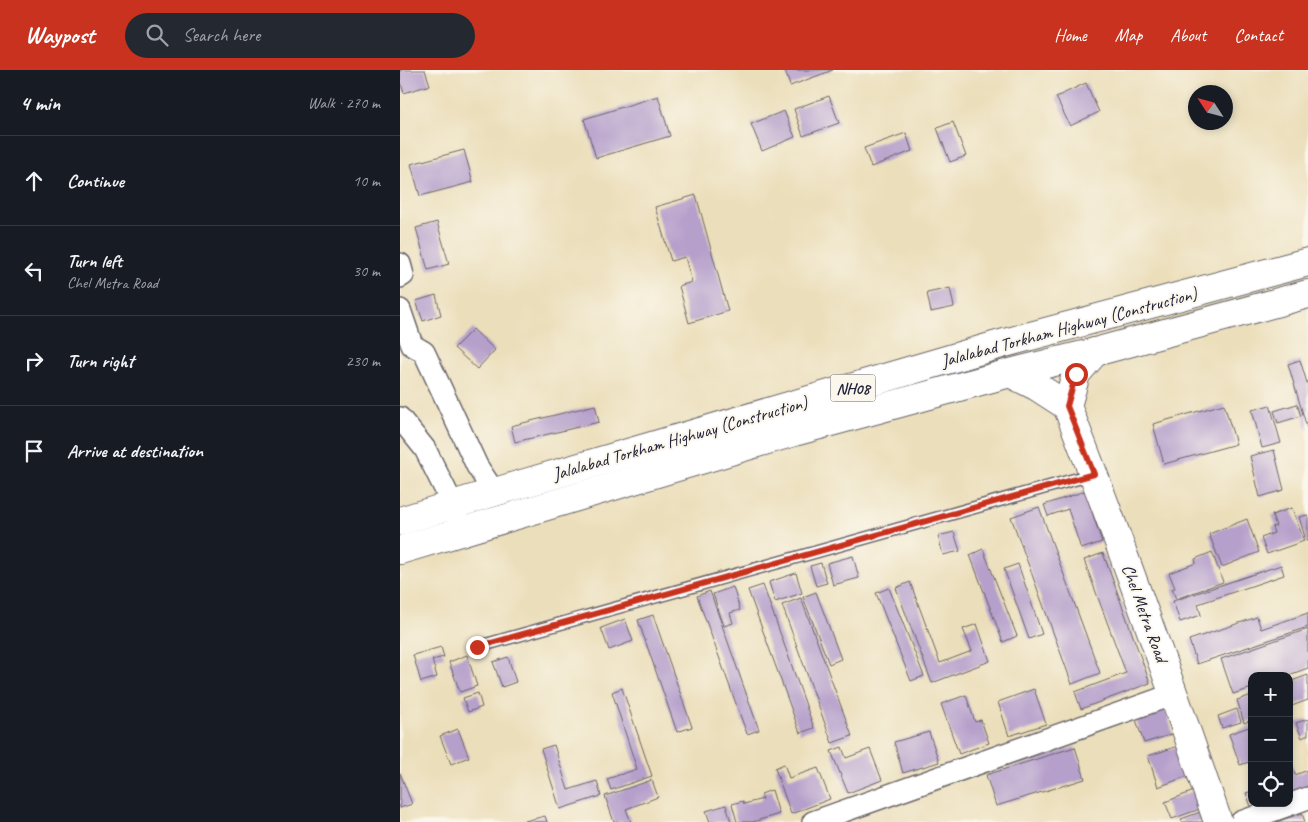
<!DOCTYPE html>
<html lang="en">
<head>
<meta charset="utf-8">
<style>
	body { margin:0; font-family:Caveat,sans-serif; background:#242831; color:#f1f3f6 }
	.controls { position:absolute; right:15px; bottom:15px; display:grid; overflow:hidden; border-radius:10px; box-shadow:0 2px 8px #0003 }
	.controls button { width:45px; height:45px; display:grid; place-items:center; padding:0; border:0; border-bottom:1px solid #363941; background:#171b24; color:#f1f3f6; font:25px sans-serif }
	.compass { position:absolute; left:788px; top:15px; width:45px; height:45px; border-radius:50%; background:#171b24; box-shadow:0 2px 8px #0003; rotate:306deg }
	.stop { position:absolute; width:15px; height:15px; margin:-11px; border:4px solid #c8321e; border-radius:50%; background:#fff }
	.stop.end { background:#c8321e; border-color:#fff; box-shadow:0 1px 5px #0008 }
	.list { margin:0; padding:0; list-style:none }
	h2 { display:flex; justify-content:space-between; align-items:center; height:65px; margin:0; padding:0 20px; font-size:21px }
	h2 small { font-size:16px; font-weight:400; color:#9ea1a6 }
	.list li { display:grid; grid-template-columns:32px 1fr auto; gap:15px; align-items:center; box-sizing:border-box; height:90px; padding:0 20px; border-top:1px solid #363941 }
	.list b { display:block; font-size:19px; white-space:nowrap }
	.list p { margin:0; font-size:16px; white-space:nowrap; color:#9ea1a6 }
	.list em { font-size:16px; font-style:normal; color:#9ea1a6 }
	.icon { flex:none; width:28px; height:28px; fill:none; stroke:currentColor; stroke-width:2; stroke-linecap:round; stroke-linejoin:round }
	.map { position:relative; flex:none; width:908px; height:752px; overflow:hidden }
	header { display:flex; align-items:center; gap:30px; box-sizing:border-box; height:70px; padding:0 25px; background:#c8321e; color:#fff }
	header strong { font-size:24px }
	nav { display:flex; gap:28px; margin-inline-start:auto; font-size:18px }
	.search { width:350px; height:45px; background:#242831; display:flex; align-items:center; gap:12px; box-sizing:border-box; padding:0 18px; border-radius:28px; color:#9ea1a6; font-size:19px }
	main { display:flex }
	aside { flex:1; background:#171b24 }
	.map>svg:first-child { display:block }
	.building { fill:#b59fcb }
	.lines { fill:none; stroke-linecap:round; stroke-linejoin:round }
	.lane-casing { stroke:#686467; stroke-width:14 }
	.street-casing { stroke:#686467; stroke-width:24 }
	.secondary-casing { stroke:#686467; stroke-width:30 }
	.highway-casing { stroke:#686467; stroke-width:30 }
	.lane { stroke:#fff; stroke-width:11 }
	.street { stroke:#fff; stroke-width:21 }
	.secondary { stroke:#fff; stroke-width:28 }
	.highway { stroke:#fff; stroke-width:28 }
	.route { stroke:#c8321e; stroke-width:6 }
	.labels { text-anchor:middle; stroke-width:4; stroke-linejoin:round; paint-order:stroke }
	.shield { fill:#fbf7ec; stroke:#636270; stroke-width:1 }
	.shield-label { font-size:16px; font-weight:bold; fill:#22223b }
	.street-label { font-size:18px; fill:#22223b; stroke:#fbf7ec }
</style>
</head>
<body>
<header>
<strong>Waypost</strong>
<div class="search"><svg class="icon" aria-label="search" viewBox="0 0 24 24"><circle cx="10" cy="10" r="6"/><path d="M15 15l6 6"/></svg>Search here</div>
<nav><a>Home</a><a>Map</a><a>About</a><a>Contact</a></nav>
</header>
<main>
<aside>
<h2>4 min<small>Walk · 270 m</small></h2>
<ul class="list">
<li><svg class="icon" aria-label="ahead" viewBox="0 0 24 24"><path d="M12 20V5M6 11l6-6 6 6"/></svg><div><b>Continue</b></div><em>10 m</em></li>
<li><svg class="icon" aria-label="left" viewBox="0 0 24 24"><path d="M17 20v-9H6M10 6l-5 5 5 5"/></svg><div><b>Turn left</b><p>Chel Metra Road</p></div><em>30 m</em></li>
<li><svg class="icon" aria-label="right" viewBox="0 0 24 24"><path d="M7 20v-9h11M14 6l5 5-5 5"/></svg><div><b>Turn right</b></div><em>230 m</em></li>
<li><svg class="icon" aria-label="arrive" viewBox="0 0 24 24"><path d="M6 21V4h12l-3 4 3 4H6"/></svg><div><b>Arrive at destination</b></div></li>
</ul>
</aside>
<div class="map">
<svg width="908" height="752" viewBox="0 0 908 752">
	<rect width="100%" height="100%" fill="#fbf7ec"/>
	<filter id="ink" filterUnits="userSpaceOnUse"><feTurbulence type="fractalNoise" baseFrequency=".02" numOctaves="2"/><feDisplacementMap in="SourceGraphic" scale="10" xChannelSelector="R" yChannelSelector="G"/><feConvolveMatrix kernelMatrix="1 2 1 2 8 2 1 2 1" color-interpolation-filters="sRGB"/></filter>
	<filter id="wash" filterUnits="userSpaceOnUse"><feTurbulence type="fractalNoise" baseFrequency=".0096" numOctaves="4" result="noise"/><feDisplacementMap in="SourceGraphic" scale="20" xChannelSelector="R" yChannelSelector="G"/><feGaussianBlur stdDeviation="1.12" result="paint"/><feColorMatrix in="noise" values="0 0 0 0 0 0 0 0 0 0 0 0 0 0 0 0 0 1.4 0 .05"/><feComposite in="paint" operator="in"/></filter>
	<g filter="url(#wash)">
		<rect width="100%" height="100%" fill="#ebdeba"/>
		<g id="blocks">
			<!-- building -->
			<g class="building">
				<polygon points="0,0 25,0 30,15 4,23 0,11"/>
				<polygon points="385,0 433,0 390,16"/>
				<polygon points="686,13 699,42 670,56 656,27"/>
				<polygon points="258,26 270,66 196,88 184,49"/>
				<polygon points="429,26 439,53 403,66 394,39"/>
				<polygon points="384,41 395,67 362,81 351,54"/>
				<polygon points="553,52 566,86 550,92 537,58"/>
				<polygon points="506,63 512,81 471,97 464,78"/>
				<polygon points="64,80 73,112 20,126 11,94"/>
				<polygon points="296,125 328,241 289,253 279,216 292,212 285,187 271,191 255,137"/>
				<polygon points="37,152 49,194 28,200 16,158"/>
				<polygon points="550,218 554,237 531,242 527,223"/>
				<polygon points="36,225 41,245 23,251 16,231"/>
				<polygon points="73,259 95,280 77,299 54,278"/>
				<polygon points="900,290 908,316 908,361 888,294"/>
				<polygon points="824,334 836,374 764,394 753,354"/>
				<polygon points="897,334 901,346 878,353 874,341"/>
				<polygon points="195,335 199,352 115,372 111,356"/>
				<polygon points="870,335 881,373 862,378 852,340"/>
				<polygon points="874,380 884,420 860,427 850,386"/>
				<polygon points="685,421 702,472 681,479 668,439 648,446 644,435"/>
				<polygon points="639,437 700,603 672,614 611,447"/>
				<polygon points="892,438 904,471 867,484 861,468 874,463 872,457 876,456 872,445"/>
				<polygon points="908,445 908,471 906,471 899,447"/>
				<polygon points="847,449 859,482 822,497 809,464"/>
				<polygon points="554,462 560,481 543,485 538,466"/>
				<polygon points="583,479 617,566 603,572 570,485"/>
				<polygon points="812,482 823,512 776,529 772,519 775,518 769,503 796,493 795,489"/>
				<polygon points="703,483 750,613 681,639 675,622 726,603 684,490"/>
				<polygon points="453,486 459,508 433,515 427,493"/>
				<polygon points="421,493 427,513 416,516 410,496"/>
				<polygon points="618,494 642,564 629,569 604,499"/>
				<polygon points="881,495 884,505 798,534 801,545 780,552 773,531"/>
				<polygon points="396,503 402,523 375,532 369,512"/>
				<polygon points="510,512 540,593 572,581 563,559 577,554 590,591 532,613 496,518"/>
				<polygon points="363,515 414,658 400,663 348,520"/>
				<polygon points="333,517 340,540 330,543 333,553 324,556 313,524"/>
				<polygon points="489,518 524,606 511,611 476,523"/>
				<polygon points="310,521 359,660 347,664 297,526"/>
				<polygon points="416,522 441,589 429,594 403,527"/>
				<polygon points="401,528 452,666 432,673 382,535"/>
				<polygon points="908,543 908,557 797,594 789,570 857,547 861,559"/>
				<polygon points="253,545 292,657 277,662 238,550"/>
				<polygon points="225,549 233,571 209,580 201,558"/>
				<polygon points="908,559 908,598 886,606 852,606 852,618 833,624 821,589"/>
				<polygon points="41,577 44,587 32,590 37,607 21,612 13,585"/>
				<polygon points="67,585 77,616 60,622 49,592"/>
				<polygon points="108,587 116,612 102,617 93,592"/>
				<polygon points="908,605 908,630 889,637 889,612"/>
				<polygon points="222,618 252,706 211,720 207,709 237,699 212,622"/>
				<polygon points="634,619 646,654 609,666 598,632"/>
				<polygon points="78,623 82,637 68,642 63,628"/>
				<polygon points="566,625 575,652 581,650 589,673 559,684 541,634"/>
				<polygon points="852,625 852,650 844,653 837,630"/>
				<polygon points="765,637 773,664 744,673 735,647"/>
				<polygon points="837,639 841,652 822,658 818,646"/>
				<polygon points="908,649 908,665 902,668 896,653"/>
				<polygon points="852,656 852,691 840,695 829,664"/>
				<polygon points="58,659 69,687 51,694 40,666"/>
				<polygon points="529,662 539,692 503,703 494,672"/>
				<polygon points="154,675 168,720 197,711 201,726 160,739 141,679"/>
				<polygon points="778,676 788,706 758,717 748,686"/>
				<polygon points="442,677 446,688 470,679 482,710 448,723 431,681"/>
				<polygon points="675,677 685,709 596,736 586,705"/>
				<polygon points="384,694 389,708 418,698 430,729 391,744 375,698"/>
				<polygon points="892,695 895,705 908,700 908,718 889,725 889,696"/>
				<polygon points="0,703 12,734 0,738"/>
				<polygon points="252,710 258,727 226,739 231,752 214,752 205,726"/>
				<polygon points="372,720 379,744 353,752 337,752 332,734 343,731 344,734 363,729 361,724"/>
				<polygon points="794,721 800,739 772,749 765,732"/>
				<polygon points="852,721 852,733 866,733 852,739 846,723"/>
				<polygon points="326,735 331,752 310,752 306,741"/>
				<polygon points="803,741 807,752 782,752 781,749"/>
				<polygon points="902,743 905,752 876,752"/>
				<polygon points="145,746 147,752 125,752 125,751"/>
			</g>
		</g>
	</g>
	<g filter="url(#ink)">
		<use href="#blocks" fill-opacity="0" stroke="#686467" stroke-width="1"/>
		<g class="lines">
			<!-- lane casing -->
			<g class="lane-casing">
				<polyline id="lane" points="77,577 694,404"/>
			</g>
			<!-- street casing -->
			<g class="street-casing">
				<g id="street">
					<polyline points="0,194 3,205 0,207"/>
					<polyline points="0,240 12,275 24,282 77,396 94,422"/>
					<polyline points="0,348 25,379 53,435 57,449"/>
					<polyline points="413,752 774,624"/>
					<polyline points="841,752 908,728"/>
				</g>
			</g>
			<!-- secondary casing -->
			<g class="secondary-casing">
				<g id="secondary">
					<polyline points="610,303 636,316 667,336"/>
					<path d="M667 336C721 473 770 612 818 752"/>
					<polyline points="667,336 676,304 695,282"/>
				</g>
			</g>
			<!-- highway casing -->
			<g class="highway-casing">
				<g id="highway">
					<polyline points="0,451 115,416 601,274 908,192"/>
					<polyline points="0,480 394,362 610,303 695,282 908,224"/>
				</g>
			</g>
			<!-- lane -->
			<use href="#lane" class="lane"/>
			<!-- street -->
			<use href="#street" class="street"/>
			<!-- secondary -->
			<use href="#secondary" class="secondary"/>
			<!-- highway -->
			<use href="#highway" class="highway"/>
		</g>
	</g>
	<g class="lines" filter="url(#ink)">
		<!-- route -->
		<polyline class="route" points="77,577 694,404 667,336 676,304"/>
	</g>
	<g class="labels">
		<!-- shield labels -->
		<rect class="shield" x="430.5" y="304.5" width="45" height="27" rx="4"/>
		<g class="shield-label">
			<text x="453" y="324">NH08</text>
		</g>
		<!-- street labels -->
		<g class="street-label">
			<text transform="translate(669 257) rotate(-15)" y="6">Jalalabad Torkham Highway (Construction)</text>
			<text transform="translate(280 368) rotate(-16)" y="6">Jalalabad Torkham Highway (Construction)</text>
			<text transform="translate(745 543) rotate(70)" y="6">Chel Metra Road</text>
		</g>
	</g>
</svg>
<div class="controls">
<button>+</button>
<button>−</button>
<button><svg class="icon" aria-label="locate" viewBox="0 0 24 24"><circle cx="12" cy="12" r="6"/><path d="M12 2v4M12 18v4M2 12h4M18 12h4"/></svg></button>
</div>
<svg class="compass" viewBox="-18 -18 36 36"><path d="M0-13l5 13h-10z" fill="#e53935"/><path d="M0 13l5-13h-10z" fill="#9ea1a6"/></svg>
<div class="stop" style="left:676px;top:304px"></div>
<div class="stop end" style="left:77px;top:577px"></div>
</div>
</main>
</body>
</html>
